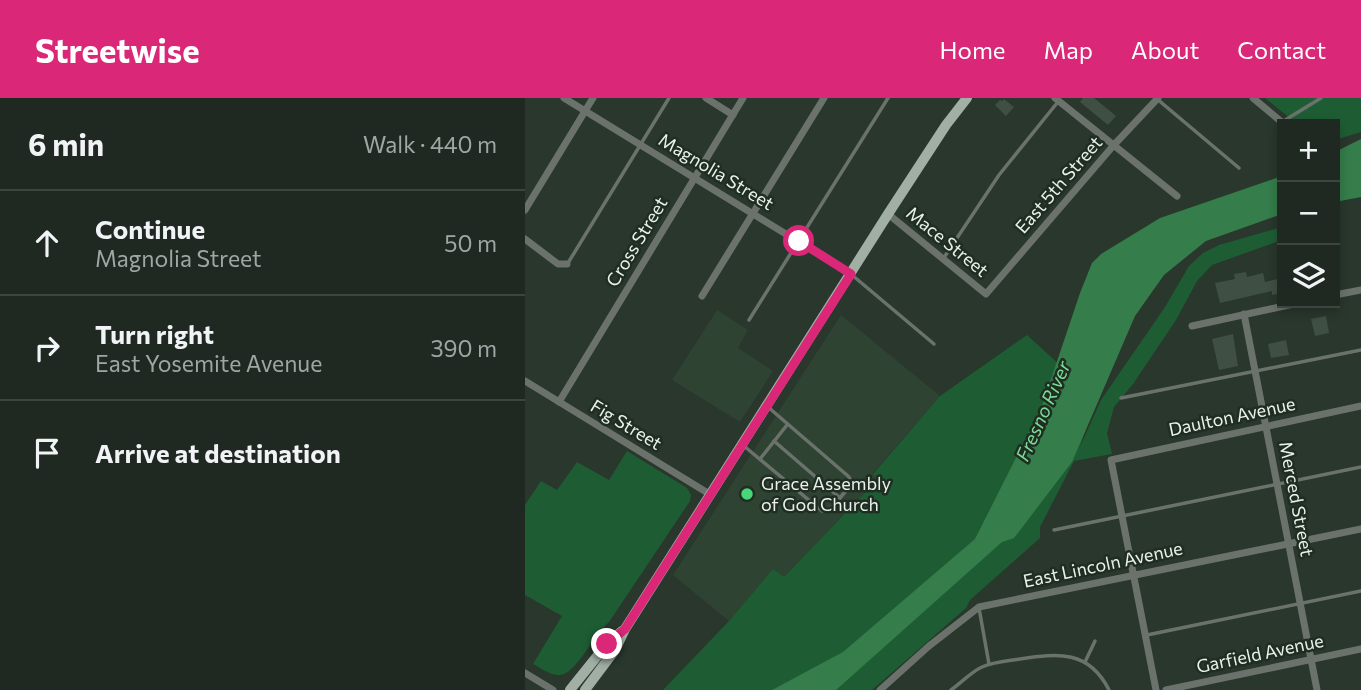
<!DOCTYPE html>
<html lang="en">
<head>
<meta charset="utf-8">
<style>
	body { margin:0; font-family:Commissioner,sans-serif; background:#27312a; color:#f1f3f6 }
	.controls { position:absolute; right:21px; top:21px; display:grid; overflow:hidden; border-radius:0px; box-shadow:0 4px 10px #0003 }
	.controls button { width:63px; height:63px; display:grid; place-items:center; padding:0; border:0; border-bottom:2px solid #3c453f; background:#1f2921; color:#f1f3f6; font:35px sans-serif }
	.stop { position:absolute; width:21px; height:21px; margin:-16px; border:5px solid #db2777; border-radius:50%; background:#fff }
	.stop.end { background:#db2777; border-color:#fff; box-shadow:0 2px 7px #0008 }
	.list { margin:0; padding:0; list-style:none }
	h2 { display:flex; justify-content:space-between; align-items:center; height:91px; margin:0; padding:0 28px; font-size:30px }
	h2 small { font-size:23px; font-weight:400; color:#a1a6a5 }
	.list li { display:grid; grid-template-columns:46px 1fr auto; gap:21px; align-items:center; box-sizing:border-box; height:105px; padding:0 28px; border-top:2px solid #3c453f }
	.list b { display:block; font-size:26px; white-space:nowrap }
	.list p { margin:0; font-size:23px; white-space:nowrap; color:#a1a6a5 }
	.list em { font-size:23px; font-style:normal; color:#a1a6a5 }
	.icon { flex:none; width:38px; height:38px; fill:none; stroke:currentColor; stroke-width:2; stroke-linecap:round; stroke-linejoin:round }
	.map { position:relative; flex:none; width:836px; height:592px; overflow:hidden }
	header { display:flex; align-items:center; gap:42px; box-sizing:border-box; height:98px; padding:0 35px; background:#db2777; color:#fff }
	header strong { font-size:33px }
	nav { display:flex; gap:38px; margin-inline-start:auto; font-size:24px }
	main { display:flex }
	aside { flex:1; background:#1f2921 }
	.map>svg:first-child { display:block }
	.built { fill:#2f4333 }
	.green { fill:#1e5d33 }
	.water { fill:#357d4a }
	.building { fill:#404f43 }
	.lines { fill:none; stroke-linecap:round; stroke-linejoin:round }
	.lane { stroke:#6b726c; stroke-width:3.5 }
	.street { stroke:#6b726c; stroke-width:7 }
	.primary { stroke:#a1afa4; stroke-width:10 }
	.route { stroke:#db2777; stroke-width:9 }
	.poi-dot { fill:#47d779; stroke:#202d22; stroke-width:2.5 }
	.labels { text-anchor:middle; stroke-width:5; stroke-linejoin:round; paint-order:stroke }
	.street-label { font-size:18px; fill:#e8f1ea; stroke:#202d22 }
	.poi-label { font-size:18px; fill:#e8f1ea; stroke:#202d22; text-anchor:start }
	.water-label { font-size:19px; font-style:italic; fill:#7bdd95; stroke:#202d22 }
</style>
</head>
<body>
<header>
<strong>Streetwise</strong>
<nav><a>Home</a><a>Map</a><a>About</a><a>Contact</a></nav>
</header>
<main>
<aside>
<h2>6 min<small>Walk · 440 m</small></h2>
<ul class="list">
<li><svg class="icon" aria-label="ahead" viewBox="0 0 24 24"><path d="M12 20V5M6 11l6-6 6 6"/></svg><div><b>Continue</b><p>Magnolia Street</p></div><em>50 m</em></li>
<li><svg class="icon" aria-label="right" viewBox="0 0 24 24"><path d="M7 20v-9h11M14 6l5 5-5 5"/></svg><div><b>Turn right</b><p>East Yosemite Avenue</p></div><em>390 m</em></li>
<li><svg class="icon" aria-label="arrive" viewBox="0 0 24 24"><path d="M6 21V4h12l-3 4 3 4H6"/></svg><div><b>Arrive at destination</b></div></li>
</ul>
</aside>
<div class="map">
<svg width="836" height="592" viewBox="0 0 836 592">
	<rect width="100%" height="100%" fill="#29372c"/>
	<!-- built -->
	<g class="built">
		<polygon points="192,212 223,232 213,250 248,273 215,324 147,282"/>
		<polygon points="316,217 415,298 348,375 353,381 258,480 248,472 204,523 148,477"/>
	</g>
	<!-- green -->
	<g class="green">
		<polygon points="740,0 836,0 836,34 810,42 810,26 772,26"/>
		<polygon points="757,129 757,142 687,167 672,183 651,222 608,286 589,309 582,335 587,356 549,363 515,429 515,440 445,502 441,510 347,592 138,592 204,523 248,471 259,479 353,381 348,376 415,298 502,237 571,300 555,349 576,302 640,209 664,168 678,155 694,147"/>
		<path d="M102 353 162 390 166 397 165 403 84 524C70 535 50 578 34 577 24 577 16 570 8 566L37 518 0 497V407L16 383 32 392 52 364 84 382Z"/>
	</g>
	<!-- water -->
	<g class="water">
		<polygon points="836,41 836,99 810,104 810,54"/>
		<polygon points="757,78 757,116 681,143 639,177 610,218 547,364 489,440 477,444 311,592 247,592 318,554 450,441 517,308 555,195 567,165 576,156 635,120"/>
	</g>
	<!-- building -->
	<g class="building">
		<polygon points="558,0 569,0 591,18 583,27 555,4"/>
		<polygon points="479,1 489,9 481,18 470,7 475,2 477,3"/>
		<polygon points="721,174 722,179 738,175 740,184 757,180 757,195 747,197 747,193 695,205 690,185 710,181 709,176"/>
		<polygon points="801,218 804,235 790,238 786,221"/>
		<polygon points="708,236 713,268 694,272 687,241"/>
		<polygon points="761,242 764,257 746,260 743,246"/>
	</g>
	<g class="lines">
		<!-- lane -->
		<g class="lane">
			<polyline points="632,1 714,70"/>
			<polyline points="757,24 796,0"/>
			<polyline points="418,161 474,77 532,5"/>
			<polyline points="43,165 144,0"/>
			<polyline points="327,177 409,246"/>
			<polyline points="224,222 363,0"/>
			<polyline points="596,300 836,252"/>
			<polyline points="249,343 315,400"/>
			<polyline points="219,348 297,413 306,410 328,385 323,378 243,309"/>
			<polyline points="235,361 262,327"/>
			<polyline points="529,432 836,369"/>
			<polyline points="454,510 464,566"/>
			<polyline points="622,537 836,493"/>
			<polyline points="560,564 570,543"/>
			<path d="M426 592C436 585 446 574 457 569 468 564 483 563 495 561 533 555 564 552 584 592"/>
		</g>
		<!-- street -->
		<g class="street">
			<polyline points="39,0 326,176"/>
			<polyline points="181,0 208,17"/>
			<polyline points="530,0 652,98"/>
			<polyline points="728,0 759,26"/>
			<polyline points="0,112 68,0"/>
			<polyline points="363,116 461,196 588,48 633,0"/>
			<polyline points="0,141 33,166 42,166"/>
			<polyline points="810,197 836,192"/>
			<polyline points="177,198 299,0"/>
			<polyline points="719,216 792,592"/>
			<polyline points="667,228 773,205"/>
			<polyline points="0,283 186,397"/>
			<polyline points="34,304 218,0"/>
			<polyline points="0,575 28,592"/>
			<polyline points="355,592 404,548 454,509 836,431"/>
			<polyline points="631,592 586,362 836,308"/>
			<polyline points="641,592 836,551"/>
		</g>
		<!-- primary -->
		<g class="primary">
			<polyline points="45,592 82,546 97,533"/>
			<polyline points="60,592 90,552 100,531 363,116 421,27 442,0"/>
		</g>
	</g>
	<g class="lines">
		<!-- route -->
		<polyline class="route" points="82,546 100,531 326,176 274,143"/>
	</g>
	<!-- markers -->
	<circle class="poi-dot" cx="222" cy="396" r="7"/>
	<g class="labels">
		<!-- street labels -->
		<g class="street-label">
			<text transform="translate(191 74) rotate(31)" y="6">Magnolia Street</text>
			<text transform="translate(534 87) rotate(-49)" y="6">East 5th Street</text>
			<text transform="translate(112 144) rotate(-59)" y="6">Cross Street</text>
			<text transform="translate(422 144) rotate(39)" y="6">Mace Street</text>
			<text transform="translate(707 319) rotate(-12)" y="6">Daulton Avenue</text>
			<text transform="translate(101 327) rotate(31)" y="6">Fig Street</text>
			<text transform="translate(771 401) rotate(79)" y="6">Merced Street</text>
			<text transform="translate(578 467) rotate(-12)" y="6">East Lincoln Avenue</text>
			<text transform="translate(735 556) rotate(-12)" y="6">Garfield Avenue</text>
		</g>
		<!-- poi labels -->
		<g class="poi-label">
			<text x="236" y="392">Grace Assembly<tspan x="236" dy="21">of God Church</tspan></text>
		</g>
		<!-- water labels -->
		<g class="water-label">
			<text transform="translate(518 313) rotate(-66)" y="7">Fresno River</text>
		</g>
	</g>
</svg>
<div class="controls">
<button>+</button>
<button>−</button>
<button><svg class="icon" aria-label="layers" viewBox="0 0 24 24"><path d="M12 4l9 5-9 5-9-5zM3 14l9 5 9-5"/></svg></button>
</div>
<div class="stop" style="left:274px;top:143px"></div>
<div class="stop end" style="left:82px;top:546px"></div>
</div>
</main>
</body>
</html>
